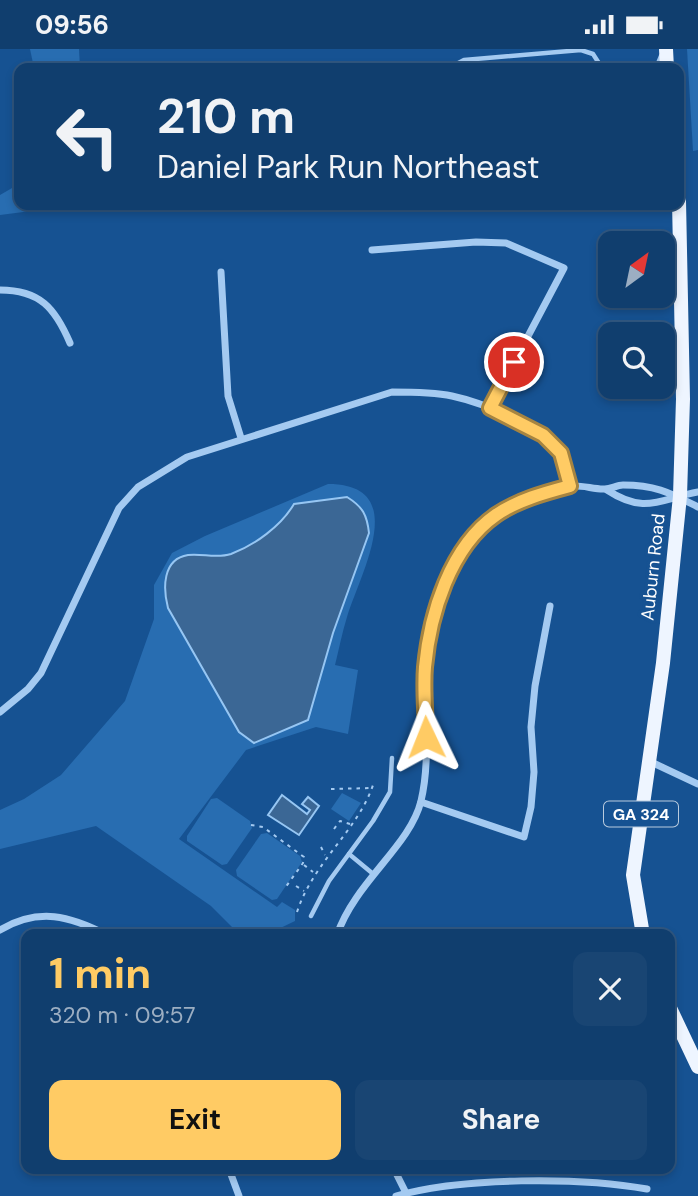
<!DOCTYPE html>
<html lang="en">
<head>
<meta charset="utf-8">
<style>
  body { margin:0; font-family:"DM Sans",sans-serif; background:#194573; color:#f1f3f6; height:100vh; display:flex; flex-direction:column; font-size:26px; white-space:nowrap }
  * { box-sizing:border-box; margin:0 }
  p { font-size:23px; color:#9caec2 }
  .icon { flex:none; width:38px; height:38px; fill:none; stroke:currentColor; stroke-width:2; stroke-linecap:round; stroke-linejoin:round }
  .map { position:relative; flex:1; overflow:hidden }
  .panel { position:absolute; left:21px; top:880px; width:654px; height:245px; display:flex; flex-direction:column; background:#103e6e; border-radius:14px; box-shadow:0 4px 10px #0003,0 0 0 2px #305781 }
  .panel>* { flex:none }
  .guide { position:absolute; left:14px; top:14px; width:670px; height:147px; border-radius:14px; box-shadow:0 4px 10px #0003,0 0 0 2px #305781; background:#103e6e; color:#f1f3f6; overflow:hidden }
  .needle { width:46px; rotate:33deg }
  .controls { position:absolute; left:598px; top:182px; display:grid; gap:14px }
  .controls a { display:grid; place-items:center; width:77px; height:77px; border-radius:14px; background:#103e6e; box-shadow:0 4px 10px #0003,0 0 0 2px #305781; font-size:35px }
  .pin { position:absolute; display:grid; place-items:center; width:60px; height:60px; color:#fff; margin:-30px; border:4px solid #fff; border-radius:50%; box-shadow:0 2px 7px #0007 }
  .me { position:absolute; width:77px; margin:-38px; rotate:358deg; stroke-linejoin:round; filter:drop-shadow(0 0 5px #0008) }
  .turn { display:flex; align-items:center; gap:24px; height:147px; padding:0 28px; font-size:32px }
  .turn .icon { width:91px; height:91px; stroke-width:2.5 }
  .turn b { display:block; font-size:49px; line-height:60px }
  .round { display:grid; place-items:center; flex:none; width:74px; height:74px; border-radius:14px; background:#194573 }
  .head { display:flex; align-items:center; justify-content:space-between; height:119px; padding:0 28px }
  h1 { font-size:42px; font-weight:700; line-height:52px; color:#ffcb64 }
  .cta { display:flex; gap:14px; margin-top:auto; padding:14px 28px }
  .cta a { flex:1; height:80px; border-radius:14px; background:#ffcb64; color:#111; font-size:28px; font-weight:700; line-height:80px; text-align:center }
  .cta a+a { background:#194573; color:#f1f3f6 }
  .status { display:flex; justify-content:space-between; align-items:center; height:49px; padding:0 35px; background:#103e6e; direction:ltr }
  .status svg { height:19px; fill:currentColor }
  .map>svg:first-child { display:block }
  .green { fill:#286db1 }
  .water { fill:#3b6795; stroke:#96c6f3; stroke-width:2 }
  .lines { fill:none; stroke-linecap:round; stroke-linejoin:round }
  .path { stroke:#a4caf1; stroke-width:2; stroke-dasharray:3.5 5; stroke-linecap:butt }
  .lane { stroke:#a4caf1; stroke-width:4.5 }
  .street { stroke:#a4caf1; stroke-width:7 }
  .primary { stroke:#eef5ff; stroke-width:14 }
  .route-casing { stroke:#a68441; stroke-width:18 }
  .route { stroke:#ffcb64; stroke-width:12 }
  .labels { text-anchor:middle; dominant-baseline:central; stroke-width:7; stroke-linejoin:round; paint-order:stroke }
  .shield { fill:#165292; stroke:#b9cbde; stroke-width:2 }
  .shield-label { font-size:16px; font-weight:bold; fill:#fff }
  .street-label { font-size:18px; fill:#fff; stroke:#165292 }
</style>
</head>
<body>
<div class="status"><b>09:56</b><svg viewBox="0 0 49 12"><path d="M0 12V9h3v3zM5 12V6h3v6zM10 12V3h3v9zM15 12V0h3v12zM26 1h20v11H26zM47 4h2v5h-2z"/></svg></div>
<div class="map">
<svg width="698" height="1147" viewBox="0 0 698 1147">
  <rect width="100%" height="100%" fill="#165292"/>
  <g class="green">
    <polygon points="30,0 79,0 80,19 34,19"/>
    <polygon points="687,0 698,0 698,101 693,102"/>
    <polygon points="19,135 19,156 78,156 0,166 0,146"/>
    <path d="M328,435C412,435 360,525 347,568C342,584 339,600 335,616L358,621L348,685L316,678L246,701L179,790L277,858L282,853L295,861V872L268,885H239L211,857L96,777L0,800V761L24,750L61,726L125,652L154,570V536L172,504L205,487Z"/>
    <polygon points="342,744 361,754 349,772 331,760"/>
    <polygon points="217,749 250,772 252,779 227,815 222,816 187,792 187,787 211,750"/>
    <polygon points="267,784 300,807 302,813 277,850 272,851 237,827 236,821 261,785"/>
  </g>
  <g class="water">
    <path d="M347,448C363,458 367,466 369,484L333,584L308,671L254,694L239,683L168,559C163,540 162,510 188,506C202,504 216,510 231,505C255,496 281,477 294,455Z"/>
    <polygon points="282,746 307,765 310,761 302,755 308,748 319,757 299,786 268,766"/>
  </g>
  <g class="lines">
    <g class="path">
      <polyline points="331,740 372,739"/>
      <polyline points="251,776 263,778 304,808 303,814 285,839"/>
      <polyline points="334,780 340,772 350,775"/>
      <polyline points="321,798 325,806"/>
      <polyline points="304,816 313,823"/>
      <polyline points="296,837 304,842"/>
      <path d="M297,863C314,812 358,781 373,736"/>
    </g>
    <g class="lane">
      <polyline points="449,19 464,11 581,1 593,5 602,19"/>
      <polyline points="656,19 661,7"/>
      <polyline points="349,805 372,824"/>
      <polyline points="311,867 329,832 373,772 390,743 392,709"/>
    </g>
    <g class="street">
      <polyline points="372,201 476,193 506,194 564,219 490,359"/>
      <polyline points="221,223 228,347 241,389"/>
      <path d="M0,241C40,241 55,259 70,294"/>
      <path d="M607,441C645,466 660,450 698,443"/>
      <path d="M0,663L28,640L41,624L119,459L138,438L187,408L392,343C412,343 433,343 452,347C480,353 548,379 561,405C566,415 567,427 570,437"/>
      <polyline points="649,712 698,735"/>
      <polyline points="421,753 524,788 531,758 534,723 531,678 535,637 550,557"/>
      <path d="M0,881C39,858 70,867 107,886"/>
      <path d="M337,886C355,833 410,797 421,752C434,697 418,642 429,588C441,521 479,463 546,444C554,442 563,437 571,437C582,436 593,440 603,440C610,441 616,436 623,436C656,436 670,444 698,458"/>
      <polyline points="229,1120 239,1147"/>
      <polyline points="394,1120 406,1144"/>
      <path d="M396,1147C462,1128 580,1128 647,1140"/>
    </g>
    <g class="primary">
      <polyline points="666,0 667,19"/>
      <polyline points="643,886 633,826 663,614 680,447 683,350 679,152"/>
      <polyline points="670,959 698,1018"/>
    </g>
  </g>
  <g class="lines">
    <g class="route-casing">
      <path id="route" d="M426,688C426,665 423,641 425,618C430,565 450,498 496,466C518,451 544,444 570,437L561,404L543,386L490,359L514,313"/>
    </g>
    <use href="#route" class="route"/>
  </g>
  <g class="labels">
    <rect class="shield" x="604" y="752.5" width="74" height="25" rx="5"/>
    <g class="shield-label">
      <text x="641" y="765">GA 324</text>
    </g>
    <g class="street-label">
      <text transform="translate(653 518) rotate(-84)">Auburn Road</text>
    </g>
  </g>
</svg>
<div class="controls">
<a><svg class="needle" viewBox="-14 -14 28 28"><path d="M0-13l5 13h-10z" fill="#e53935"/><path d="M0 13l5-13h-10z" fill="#9caec2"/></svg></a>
<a><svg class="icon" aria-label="search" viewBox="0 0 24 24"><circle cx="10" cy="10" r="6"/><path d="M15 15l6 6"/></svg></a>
</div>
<div class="pin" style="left:514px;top:313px;background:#d93025"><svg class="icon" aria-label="arrive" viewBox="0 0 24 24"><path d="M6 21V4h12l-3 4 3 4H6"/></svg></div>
<svg class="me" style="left:426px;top:688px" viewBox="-20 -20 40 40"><path d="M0-17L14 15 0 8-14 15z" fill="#ffcb64" stroke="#fff" stroke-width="4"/></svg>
<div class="guide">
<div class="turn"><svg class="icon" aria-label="left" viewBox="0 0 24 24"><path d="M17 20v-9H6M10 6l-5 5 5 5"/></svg><div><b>210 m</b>Daniel Park Run Northeast</div></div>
</div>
<section class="panel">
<div class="head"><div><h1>1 min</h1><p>320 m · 09:57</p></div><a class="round"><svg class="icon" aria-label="close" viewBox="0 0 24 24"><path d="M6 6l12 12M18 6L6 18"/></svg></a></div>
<div class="cta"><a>Exit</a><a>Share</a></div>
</section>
</div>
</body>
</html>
